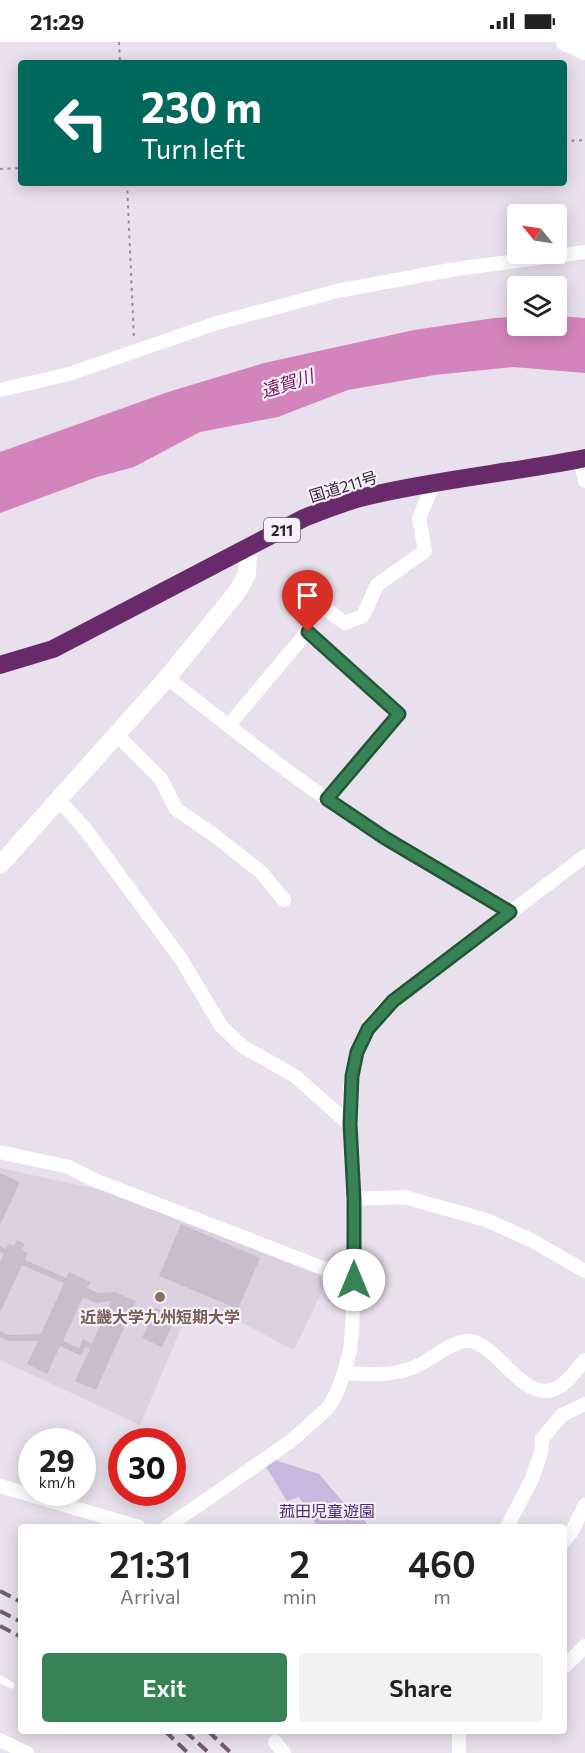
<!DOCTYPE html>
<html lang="en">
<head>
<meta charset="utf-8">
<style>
  body { margin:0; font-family:Commissioner,"Noto Sans JP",sans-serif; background:#f2f2f2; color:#222; height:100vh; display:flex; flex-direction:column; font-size:22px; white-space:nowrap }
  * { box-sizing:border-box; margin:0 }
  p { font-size:20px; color:#767676 }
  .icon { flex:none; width:33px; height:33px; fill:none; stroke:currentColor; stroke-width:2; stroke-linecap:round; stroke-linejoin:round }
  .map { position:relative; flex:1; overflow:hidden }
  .sheet { position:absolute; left:18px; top:1482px; width:549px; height:210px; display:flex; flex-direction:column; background:#fff; border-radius:6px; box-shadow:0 3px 15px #0003 }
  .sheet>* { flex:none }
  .hud { position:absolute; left:18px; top:18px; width:549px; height:126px; border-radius:6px; box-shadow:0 3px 15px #0003; background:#00695c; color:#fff; overflow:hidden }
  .needle { width:39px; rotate:300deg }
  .buttons { position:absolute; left:507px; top:162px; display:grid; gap:12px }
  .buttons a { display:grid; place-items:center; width:60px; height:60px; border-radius:6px; background:#fff; box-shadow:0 3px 15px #0003; font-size:30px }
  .speed { position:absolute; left:18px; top:1386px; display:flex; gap:12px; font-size:30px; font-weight:700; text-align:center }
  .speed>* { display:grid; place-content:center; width:78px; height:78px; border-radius:50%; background:#fff; box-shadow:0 3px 15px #0003; line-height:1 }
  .speed small { font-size:15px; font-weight:400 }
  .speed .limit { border:9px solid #d22; background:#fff; color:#111 }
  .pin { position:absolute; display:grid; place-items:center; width:51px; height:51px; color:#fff; margin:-62px -26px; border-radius:50% 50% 50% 0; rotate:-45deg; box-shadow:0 0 6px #0007 }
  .pin .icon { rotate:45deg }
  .me { position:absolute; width:66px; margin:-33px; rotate:0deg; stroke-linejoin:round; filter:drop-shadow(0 0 4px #0008) }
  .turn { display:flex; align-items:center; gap:21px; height:126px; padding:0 24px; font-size:27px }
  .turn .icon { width:78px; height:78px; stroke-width:2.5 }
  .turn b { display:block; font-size:42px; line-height:51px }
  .eta { display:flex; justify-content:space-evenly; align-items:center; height:102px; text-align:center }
  .eta b { font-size:36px; font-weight:600; line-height:42px }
  .primary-button { display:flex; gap:12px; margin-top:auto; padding:12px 24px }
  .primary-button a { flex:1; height:69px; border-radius:6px; background:#378355; color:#fff; font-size:24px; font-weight:600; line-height:69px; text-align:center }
  .primary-button a+a { background:#f2f2f2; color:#222 }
  .status { display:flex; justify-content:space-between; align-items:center; height:42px; padding:0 30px; background:#fff; direction:ltr }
  .status svg { height:16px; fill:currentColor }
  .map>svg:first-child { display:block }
  .built { fill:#dcd1e0 }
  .green { fill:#c8b7de }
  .water { fill:#d484bc }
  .building { fill:#c8bccd; fill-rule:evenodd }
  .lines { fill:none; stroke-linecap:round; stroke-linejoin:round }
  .path { stroke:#a97fb1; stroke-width:2; stroke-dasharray:3 4.5; stroke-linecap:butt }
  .lane { stroke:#fff; stroke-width:7 }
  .street { stroke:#fff; stroke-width:14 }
  .secondary { stroke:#fff; stroke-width:18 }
  .highway { stroke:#682a6b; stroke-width:18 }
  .rail { stroke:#755a79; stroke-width:4; stroke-dasharray:12 6; stroke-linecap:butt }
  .route-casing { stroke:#245537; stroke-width:15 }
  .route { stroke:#378355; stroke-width:10 }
  .education-dot { fill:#8d6e63; stroke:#f6f1f8; stroke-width:2 }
  .labels { text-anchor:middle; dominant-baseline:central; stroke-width:4.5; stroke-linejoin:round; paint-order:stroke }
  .shield { fill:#f6f1f8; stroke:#725f75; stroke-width:1.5 }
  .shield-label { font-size:15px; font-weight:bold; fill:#3a203d }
  .street-label { font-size:16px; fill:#3a203d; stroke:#f6f1f8 }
  .education-label { font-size:16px; font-weight:bold; fill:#785e54; stroke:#f6f1f8 }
  .park-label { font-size:16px; fill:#522876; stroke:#f6f1f8 }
  .water-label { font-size:18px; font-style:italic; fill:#7c175b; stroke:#f6f1f8 }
</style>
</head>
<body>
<div class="status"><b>21:29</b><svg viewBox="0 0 49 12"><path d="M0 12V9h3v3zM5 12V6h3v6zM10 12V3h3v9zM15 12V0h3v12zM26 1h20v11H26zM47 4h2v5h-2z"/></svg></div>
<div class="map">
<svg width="585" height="1711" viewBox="0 0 585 1711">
  <rect width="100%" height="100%" fill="#e8e0ec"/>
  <polygon class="built" points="0,1126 115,1151 321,1234 325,1243 294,1308 213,1266 208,1276 189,1268 140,1383 0,1318"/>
  <polygon class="green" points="275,1418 319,1432 355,1474 364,1478 369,1485 318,1485 299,1455 287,1459 266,1425"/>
  <polygon class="water" points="557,274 585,276 585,331 513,325 435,333 348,348 278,375 200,390 134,425 97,435 0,471 0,410 168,350 264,321 414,288 494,276 517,275 518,284 556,284"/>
  <g class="building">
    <polygon points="0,1131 20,1140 0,1183"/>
    <polygon points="181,1182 260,1216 238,1267 159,1234"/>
    <path d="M17,1198L25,1202L22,1208L28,1211L25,1218L66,1236L69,1230L90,1240L87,1246L98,1251L115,1250L136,1259L96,1348L75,1339L90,1307L85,1305L81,1314L60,1304L47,1332L27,1322L38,1299H8L0,1295V1289L9,1293L41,1292L64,1241L22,1223L0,1271V1219L4,1212L0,1210V1204L6,1207L8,1202L14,1204ZM83,1255L95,1261L111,1259L92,1302L83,1297L79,1306L63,1299Z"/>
    <polygon points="156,1266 176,1275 162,1305 142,1296"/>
  </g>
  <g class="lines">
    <g class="path">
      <polyline points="119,0 120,21"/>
      <polyline points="564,99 585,98"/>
      <polyline points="0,127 21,126"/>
      <polyline points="127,141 134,297"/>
    </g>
    <polyline class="lane" points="0,1637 11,1643"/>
    <g class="street">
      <polyline points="0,348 69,332 217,281 337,249 456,227 585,210"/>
      <polyline points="580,417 585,439"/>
      <polyline points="303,550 345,581 363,574 377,543 425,509 419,476 434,441"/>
      <path d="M167,636C220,676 272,720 327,757C386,798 448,834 510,870"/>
      <polyline points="229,683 307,590 399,672 327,757"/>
      <polyline points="117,693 161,737 176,767 214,793 261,830 284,858"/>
      <polyline points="58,757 85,787 181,917 221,984 242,1004 295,1034 349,1082"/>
      <polyline points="0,1110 69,1125 92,1137 354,1238"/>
      <polyline points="353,1157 404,1155 486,1178 531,1198 585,1229"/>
      <path d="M344,1331C368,1332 394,1335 417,1324C431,1318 450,1300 466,1299C496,1297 521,1361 555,1347C566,1343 577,1327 585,1318"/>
      <polyline points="0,1444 139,1485"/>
      <path d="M167,1485L291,1399L328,1366L336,1352L344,1331L350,1309L352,1289C354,1245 355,1201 353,1157C352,1104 339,1033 368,986C375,976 384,967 393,959L585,814"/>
      <polyline points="507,1485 532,1437 541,1411 542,1397 562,1373 585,1362"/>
      <polyline points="564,1499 571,1491 585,1463"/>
      <polyline points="564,1625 585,1604"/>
      <polyline points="0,1698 27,1711"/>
      <polyline points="275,1700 284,1711"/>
      <polyline points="459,1711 459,1689"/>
    </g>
    <g class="secondary">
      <polyline points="565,0 585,9"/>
      <polyline points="0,823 167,636 237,550 247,533 248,506"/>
    </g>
    <path class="highway" d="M0,623L53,607L304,476C324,468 344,460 364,455C437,437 512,431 585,416"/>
    <g class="rail">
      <polyline points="0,1549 21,1560"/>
      <polyline points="0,1569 21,1580"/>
      <polyline points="0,1584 21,1595"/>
      <polyline points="165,1689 188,1711"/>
      <polyline points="185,1689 209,1711"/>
      <polyline points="208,1689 231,1711"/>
    </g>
  </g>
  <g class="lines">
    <g class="route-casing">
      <polyline id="route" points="308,590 399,672 327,757 385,796 510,870 393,959 368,987 357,1010 352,1034 350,1082 354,1157 354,1238"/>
    </g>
    <use href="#route" class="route"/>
  </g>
  <circle class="education-dot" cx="160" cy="1255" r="6"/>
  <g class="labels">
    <rect class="shield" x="264" y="476" width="36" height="24" rx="4.5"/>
    <g class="shield-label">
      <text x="282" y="488">211</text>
    </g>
    <g class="street-label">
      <text transform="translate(343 444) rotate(-17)">国道211号</text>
    </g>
    <g class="education-label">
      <text x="160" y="1274">近畿大学九州短期大学</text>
    </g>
    <g class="park-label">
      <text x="327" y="1468">菰田児童遊園</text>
    </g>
    <g class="water-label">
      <text transform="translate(287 341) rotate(-18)">遠賀川</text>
    </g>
  </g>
</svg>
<div class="buttons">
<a><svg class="needle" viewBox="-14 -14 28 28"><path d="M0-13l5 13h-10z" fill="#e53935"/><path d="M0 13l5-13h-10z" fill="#767676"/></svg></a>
<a><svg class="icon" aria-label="layers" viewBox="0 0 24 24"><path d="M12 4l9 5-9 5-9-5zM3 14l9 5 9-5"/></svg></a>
</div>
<div class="speed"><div>29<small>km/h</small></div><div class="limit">30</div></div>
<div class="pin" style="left:308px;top:590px;background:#d93025"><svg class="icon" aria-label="arrive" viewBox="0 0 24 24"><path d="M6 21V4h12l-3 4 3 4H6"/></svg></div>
<svg class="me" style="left:354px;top:1238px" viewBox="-20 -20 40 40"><circle r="19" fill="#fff"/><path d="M0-13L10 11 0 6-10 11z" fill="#378355"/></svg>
<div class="hud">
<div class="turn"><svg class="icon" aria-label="left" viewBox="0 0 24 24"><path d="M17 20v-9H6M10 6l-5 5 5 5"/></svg><div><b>230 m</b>Turn left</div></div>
</div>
<section class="sheet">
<div class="eta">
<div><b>21:31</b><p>Arrival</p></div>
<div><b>2</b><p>min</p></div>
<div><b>460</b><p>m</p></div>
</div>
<div class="primary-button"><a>Exit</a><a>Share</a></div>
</section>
</div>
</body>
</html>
